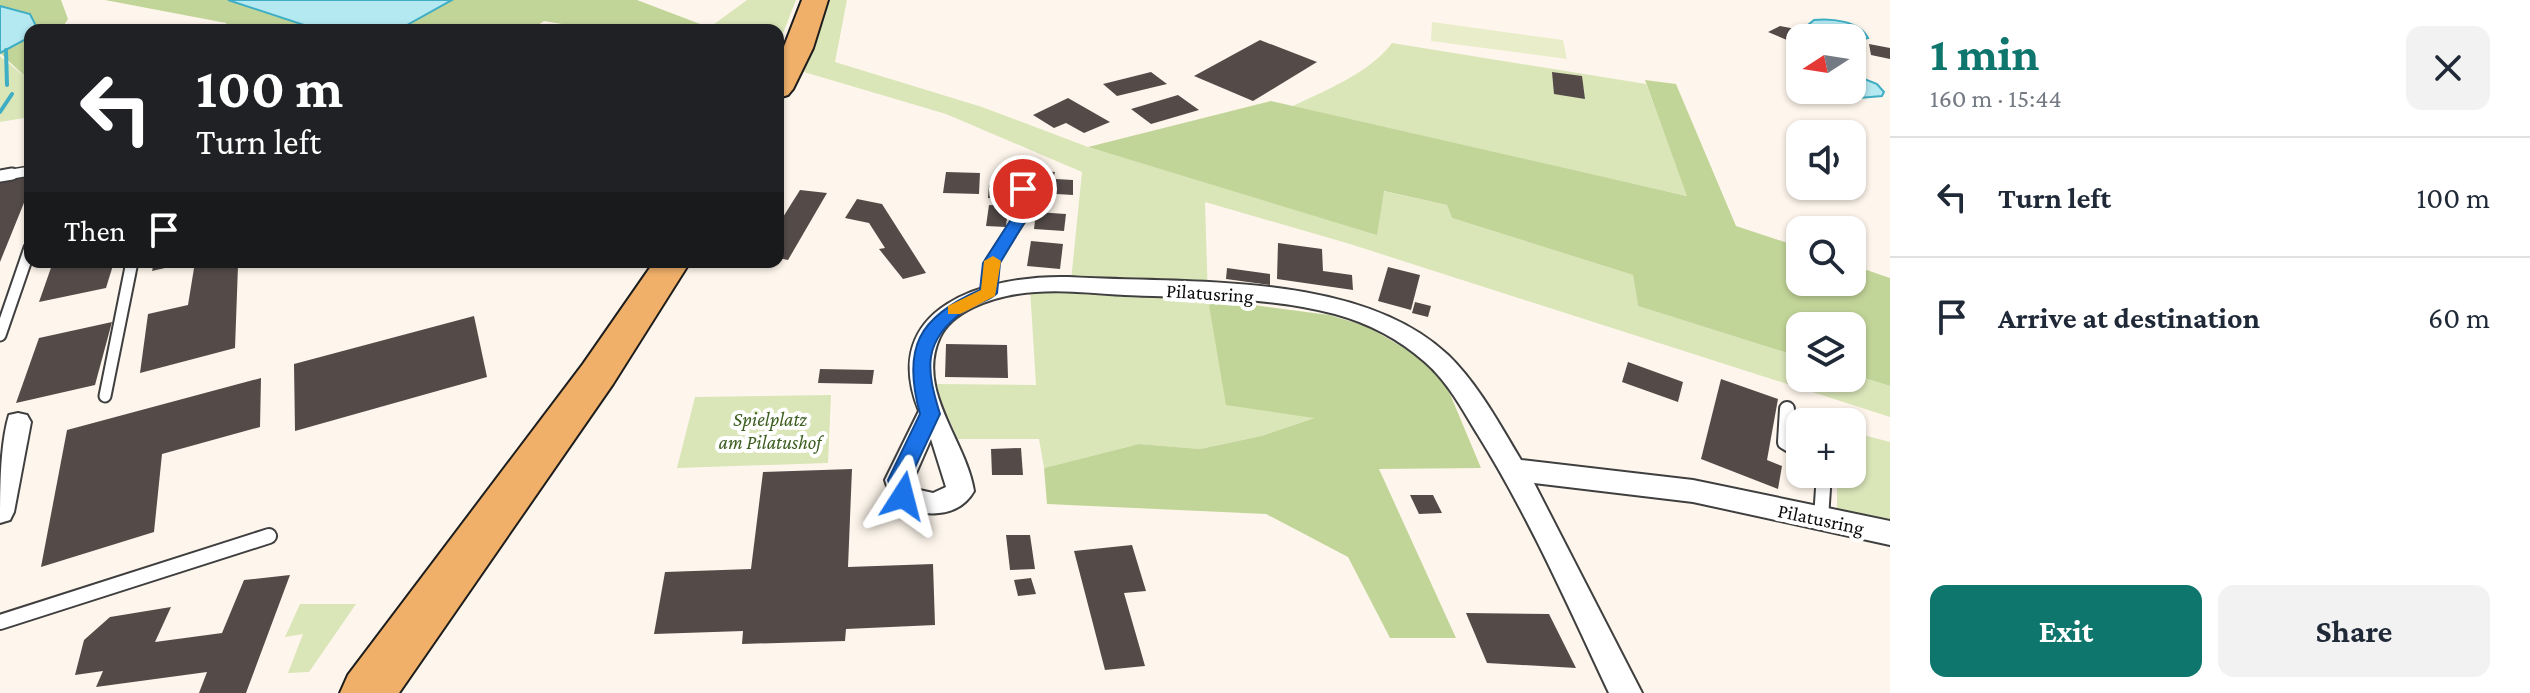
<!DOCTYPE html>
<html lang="en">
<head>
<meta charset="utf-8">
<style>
  body { margin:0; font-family:"Crimson Pro",serif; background:#f2f2f3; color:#1f2937; height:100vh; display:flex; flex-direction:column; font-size:30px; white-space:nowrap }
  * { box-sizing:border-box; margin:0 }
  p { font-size:26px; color:#747a83 }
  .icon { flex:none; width:44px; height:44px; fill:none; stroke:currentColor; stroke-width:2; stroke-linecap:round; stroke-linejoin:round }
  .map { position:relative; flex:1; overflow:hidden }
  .details { display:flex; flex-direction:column; background:#fff; width:640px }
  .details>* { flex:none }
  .hud { position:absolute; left:24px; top:24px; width:760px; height:244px; border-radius:16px; box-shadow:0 2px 6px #0004; background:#202124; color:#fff; overflow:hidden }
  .needle { width:52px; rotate:258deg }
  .controls { position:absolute; left:1786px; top:24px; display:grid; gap:16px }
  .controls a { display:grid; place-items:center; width:80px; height:80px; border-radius:16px; background:#fff; box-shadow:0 2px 6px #0004; font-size:40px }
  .pin { position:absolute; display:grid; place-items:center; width:68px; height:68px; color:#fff; margin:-34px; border:4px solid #fff; border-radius:50%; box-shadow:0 2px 8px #0007 }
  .me { position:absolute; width:88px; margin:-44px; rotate:9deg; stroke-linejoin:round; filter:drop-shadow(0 0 6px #0008) }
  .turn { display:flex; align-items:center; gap:28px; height:168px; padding:0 40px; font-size:36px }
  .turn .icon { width:104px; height:104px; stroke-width:2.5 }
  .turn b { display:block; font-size:56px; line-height:68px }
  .then { display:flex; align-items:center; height:76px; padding:0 40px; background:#0003; gap:16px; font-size:30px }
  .round { display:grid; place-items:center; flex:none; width:84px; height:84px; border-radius:16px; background:#f2f2f3 }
  .summary { display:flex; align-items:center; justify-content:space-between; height:136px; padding:0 40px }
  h1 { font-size:48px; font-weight:700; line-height:60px; color:#0f766e }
  .cta { display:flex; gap:16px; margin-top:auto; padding:16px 40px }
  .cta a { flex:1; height:92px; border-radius:16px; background:#0f766e; color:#fff; font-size:32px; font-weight:700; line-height:92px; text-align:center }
  .cta a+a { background:#f2f2f3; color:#1f2937 }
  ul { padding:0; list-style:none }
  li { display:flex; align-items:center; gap:24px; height:120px; padding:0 40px; border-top:2px solid #e0e1e3 }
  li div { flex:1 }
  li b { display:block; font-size:30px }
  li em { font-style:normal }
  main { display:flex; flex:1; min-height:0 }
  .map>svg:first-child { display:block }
  .green { fill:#dae5b8 }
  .forest { fill:#c2d598 }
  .pitch { fill:#e9edc9 }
  .water { fill:#b4e9f2; stroke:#3faec4; stroke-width:2 }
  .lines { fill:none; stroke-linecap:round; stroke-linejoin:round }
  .stream { stroke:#3faec4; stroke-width:4 }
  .building { fill:#544b49 }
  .lane-far2-casing { stroke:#3f3f3f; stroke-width:12 }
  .lane-far1-casing { stroke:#3f3f3f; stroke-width:15 }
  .lane-casing { stroke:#3f3f3f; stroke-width:18 }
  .street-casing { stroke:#3f3f3f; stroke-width:4 }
  .primary-casing { stroke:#1d1d1d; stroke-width:4 }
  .lane-far2 { stroke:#fff; stroke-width:9 }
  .lane-far1 { stroke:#fff; stroke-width:11 }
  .lane { stroke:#fff; stroke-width:14 }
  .street { fill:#fff; fill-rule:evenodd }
  .primary { fill:#f0b06a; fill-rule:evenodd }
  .route { fill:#1a73e8; stroke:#114b97; stroke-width:2 }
  .slow { fill:#f59e0b }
  .labels { text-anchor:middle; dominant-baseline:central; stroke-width:8; stroke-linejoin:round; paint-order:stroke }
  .street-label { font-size:20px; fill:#0c0c0c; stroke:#fff }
  .park-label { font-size:20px; font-style:italic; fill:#3c5f21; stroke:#fff }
</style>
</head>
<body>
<main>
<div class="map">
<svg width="1890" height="693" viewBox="0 0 1890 693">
  <rect width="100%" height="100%" fill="#fef6ec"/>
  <g class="green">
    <polygon points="747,0 796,0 778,46 778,30 706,30"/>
    <polygon points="826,0 847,0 835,62 982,107 1088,147 1376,234 1383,191 1447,205 1452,218 1633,275 1638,306 1800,357 1800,378 1852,378 1852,374 1890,386 1890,417 1350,244 1205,202 1208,299 1316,417 1261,436 1200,449 1139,444 1044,468 1039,439 958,439 933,384 1036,385 1030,288 1070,291 1082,172 946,114 804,72"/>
    <path d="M1392,43L1646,84L1688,196L1289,108C1323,91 1369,74 1392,43Z"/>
    <polygon points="0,56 30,81 30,117 0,122"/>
    <polygon points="831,395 828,463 677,468 695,397"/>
    <polygon points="1852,432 1890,442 1890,520 1837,510 1837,478 1857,475 1858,467 1852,462"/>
    <polygon points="300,604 356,604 309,672 288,673 303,634 285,637"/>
  </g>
  <g class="forest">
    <polygon points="0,0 61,0 68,19 61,30 38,30 30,14 0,6"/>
    <polygon points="105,0 228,0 313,28 398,30 452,0 637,0 708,27 598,30 544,21 531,30 228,30 226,23"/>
    <polygon points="30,37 30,81 0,53"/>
    <polygon points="1645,80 1676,84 1736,226 1800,247 1800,282 1852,282 1852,265 1890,278 1890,386 1852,374 1852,326 1800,326 1800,357 1638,306 1633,275 1452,218 1447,205 1384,191 1377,235 1088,147 1271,101 1687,196"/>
    <polygon points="1208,299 1329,315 1366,326 1413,353 1445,382 1481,468 1379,469 1456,638 1390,638 1348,557 1266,514 1047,504 1044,468 1139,444 1200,449 1261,436 1314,418 1226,405"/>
  </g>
  <polygon class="pitch" points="1432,22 1563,40 1567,59 1431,41"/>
  <g class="water">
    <polygon points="228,0 452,0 398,30 313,28"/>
    <polygon points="0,6 30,14 38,30 30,30 30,37 0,53"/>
    <path d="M1814,20C1831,18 1860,21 1868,38L1852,42V38C1835,38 1819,39 1808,25Z"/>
    <polygon points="1852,74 1877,84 1884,92 1882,96 1859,98 1830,90 1852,90"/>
  </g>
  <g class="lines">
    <g class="stream">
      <polyline points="6,50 7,85"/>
      <polyline points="0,112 12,94"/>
    </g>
  </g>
  <g class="building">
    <polygon points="1780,26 1801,30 1812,38 1800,38 1800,44 1794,43 1768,32"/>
    <polygon points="1260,40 1317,62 1253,101 1194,76"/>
    <polygon points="1869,44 1890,48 1890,59 1871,55"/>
    <polygon points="1151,72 1167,84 1117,96 1103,84"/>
    <polygon points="1552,72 1582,76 1585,99 1554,94"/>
    <polygon points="1178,95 1199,110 1151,124 1131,109"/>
    <polygon points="1068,98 1110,122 1084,133 1066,123 1054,128 1033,115"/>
    <polygon points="1025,169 1055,172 1053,180 1023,177"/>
    <polygon points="946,172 980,173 979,194 943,193"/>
    <polygon points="30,175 30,188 0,262 0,181"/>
    <polygon points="1056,179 1073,180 1073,195 1056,194"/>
    <polygon points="989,185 1014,186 1013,199 988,198"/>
    <polygon points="800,190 827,193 788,260 778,258 778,225"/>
    <polygon points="857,199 882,204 926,273 903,279 879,249 885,248 869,223 845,218"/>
    <polygon points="989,205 1008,206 1006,227 986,226"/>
    <polygon points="1036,212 1066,214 1064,231 1034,229"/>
    <polygon points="1031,241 1063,244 1060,269 1027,266"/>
    <polygon points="1278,243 1322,249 1323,271 1352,275 1353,290 1277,279"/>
    <polygon points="53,262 114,262 106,288 39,302"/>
    <polygon points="154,262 186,262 186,263 152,271"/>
    <polygon points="195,262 251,262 238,266 235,348 140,373 148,314 188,305"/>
    <polygon points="1388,267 1420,275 1411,310 1378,301"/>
    <polygon points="1227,268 1270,274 1270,285 1226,279"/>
    <polygon points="1415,302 1431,306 1428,317 1412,313"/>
    <polygon points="474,316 487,377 295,431 294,364"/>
    <polygon points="112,322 95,385 16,403 39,338"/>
    <polygon points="946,344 1007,345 1008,378 945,377"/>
    <polygon points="1628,362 1683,382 1678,402 1622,382"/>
    <polygon points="820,369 874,370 872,384 818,383"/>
    <polygon points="261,378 260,427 162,454 154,532 41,567 67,430"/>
    <polygon points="1721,379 1778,399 1767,460 1782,466 1778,489 1701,459"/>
    <polygon points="1021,448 1023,475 992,475 991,449"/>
    <polygon points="852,469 848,567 933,564 935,625 846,629 845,641 742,644 743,631 654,634 665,572 751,569 763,472"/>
    <polygon points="1410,495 1433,495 1442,513 1419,514"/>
    <polygon points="1006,535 1030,535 1035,569 1010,570"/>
    <polygon points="1132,545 1146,591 1124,593 1145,666 1105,670 1074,551"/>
    <polygon points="290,575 246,693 199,693 207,672 96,687 103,671 75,675 84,640 110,617 171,607 155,642 222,633 244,580"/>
    <polygon points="1031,578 1036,594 1018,596 1014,580"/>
    <polygon points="1466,613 1549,614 1576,668 1487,663"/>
  </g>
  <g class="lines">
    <g class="lane-far2-casing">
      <polyline id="lane-far2" points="0,176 30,171"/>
    </g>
    <g class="lane-far1-casing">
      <g id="lane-far1">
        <polyline points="0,176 12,174"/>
        <polyline points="989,293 991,263 1020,218 1023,189"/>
        <polyline points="0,335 30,248"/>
        <polyline points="105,396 132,262"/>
      </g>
    </g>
    <g class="lane-casing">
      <g id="lane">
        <polyline points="1787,409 1785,442 1800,451"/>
        <polyline points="1821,518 1824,474"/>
        <polyline points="0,622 269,536"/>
      </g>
    </g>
    <g class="street-casing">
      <g id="street">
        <path d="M1068,277C1184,284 1358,270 1448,355C1478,384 1500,425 1521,460L1693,480L1890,521V545L1693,502L1534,483L1642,693H1609C1568,606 1529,517 1478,435C1462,409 1448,382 1425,362C1399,339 1368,323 1335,314C1268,296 1194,298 1125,295C1089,293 1053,288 1017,294C991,298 952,311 940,337C915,390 966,440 974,491C957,521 919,516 893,504L885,480L919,411C877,307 986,275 1068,277ZM931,439L946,487L933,493L915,489L913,480Z"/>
        <path d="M18,413L27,415L31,422L14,512L10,520L0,523C0,490 0,445 9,415Z"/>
      </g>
    </g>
    <g class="primary-casing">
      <g id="primary">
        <polygon points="802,0 828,0 813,48 793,89 788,95 778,98 778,62"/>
        <polygon points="654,262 690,262 613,384 399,693 340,693 348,675 583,364"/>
      </g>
    </g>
    <use href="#lane-far2" class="lane-far2"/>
    <use href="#lane-far1" class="lane-far1"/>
    <use href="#lane" class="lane"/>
    <use href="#street" class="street"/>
    <use href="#primary" class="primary"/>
  </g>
  <path class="route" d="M1023,184L1031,189L1027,218L1000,263L997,293C989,302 974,303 964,311C922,341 926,369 940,414L909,480L914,496L910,502H896L888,480L920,414C902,348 918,317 980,290L983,263L1012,218L1016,189Z"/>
  <polygon class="slow" points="993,256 1001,261 995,296 960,314 948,314 948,306 981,290 984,261"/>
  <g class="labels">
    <g class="street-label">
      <text transform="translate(1210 293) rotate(4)">Pilatusring</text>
      <text transform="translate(1821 519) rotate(12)">Pilatusring</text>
    </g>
    <g class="park-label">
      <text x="770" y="419">Spielplatz<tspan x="770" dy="23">am Pilatushof</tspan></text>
    </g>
  </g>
</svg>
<div class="controls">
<a><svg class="needle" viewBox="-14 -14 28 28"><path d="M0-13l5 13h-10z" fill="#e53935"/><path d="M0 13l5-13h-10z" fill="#747a83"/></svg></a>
<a><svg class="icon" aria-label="sound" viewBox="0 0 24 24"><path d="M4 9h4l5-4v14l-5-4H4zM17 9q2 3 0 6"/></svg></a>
<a><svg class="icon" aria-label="search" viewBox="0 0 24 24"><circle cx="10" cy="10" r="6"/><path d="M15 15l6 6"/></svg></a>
<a><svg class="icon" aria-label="layers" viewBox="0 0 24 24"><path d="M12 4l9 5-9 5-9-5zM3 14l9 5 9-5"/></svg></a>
<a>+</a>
</div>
<div class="pin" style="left:1023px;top:189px;background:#d93025"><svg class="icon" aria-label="arrive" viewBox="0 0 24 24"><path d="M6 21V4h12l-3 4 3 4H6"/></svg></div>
<svg class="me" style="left:903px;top:496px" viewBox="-20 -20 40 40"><path d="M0-17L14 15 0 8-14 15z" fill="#1a73e8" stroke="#fff" stroke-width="4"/></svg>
<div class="hud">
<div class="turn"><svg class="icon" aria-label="left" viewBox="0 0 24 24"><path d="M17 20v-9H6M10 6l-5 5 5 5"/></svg><div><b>100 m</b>Turn left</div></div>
<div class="then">Then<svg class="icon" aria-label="arrive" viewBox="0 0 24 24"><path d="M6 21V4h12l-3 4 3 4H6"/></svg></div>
</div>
</div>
<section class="details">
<div class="summary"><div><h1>1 min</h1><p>160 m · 15:44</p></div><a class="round"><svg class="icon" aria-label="close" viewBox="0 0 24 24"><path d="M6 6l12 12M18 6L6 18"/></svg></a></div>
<ul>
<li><svg class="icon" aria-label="left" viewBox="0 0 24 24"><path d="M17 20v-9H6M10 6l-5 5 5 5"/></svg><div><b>Turn left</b></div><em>100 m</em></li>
<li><svg class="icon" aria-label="arrive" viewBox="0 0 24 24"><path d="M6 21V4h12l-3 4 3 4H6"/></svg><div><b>Arrive at destination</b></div><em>60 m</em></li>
</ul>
<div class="cta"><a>Exit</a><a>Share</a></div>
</section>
</main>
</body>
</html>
